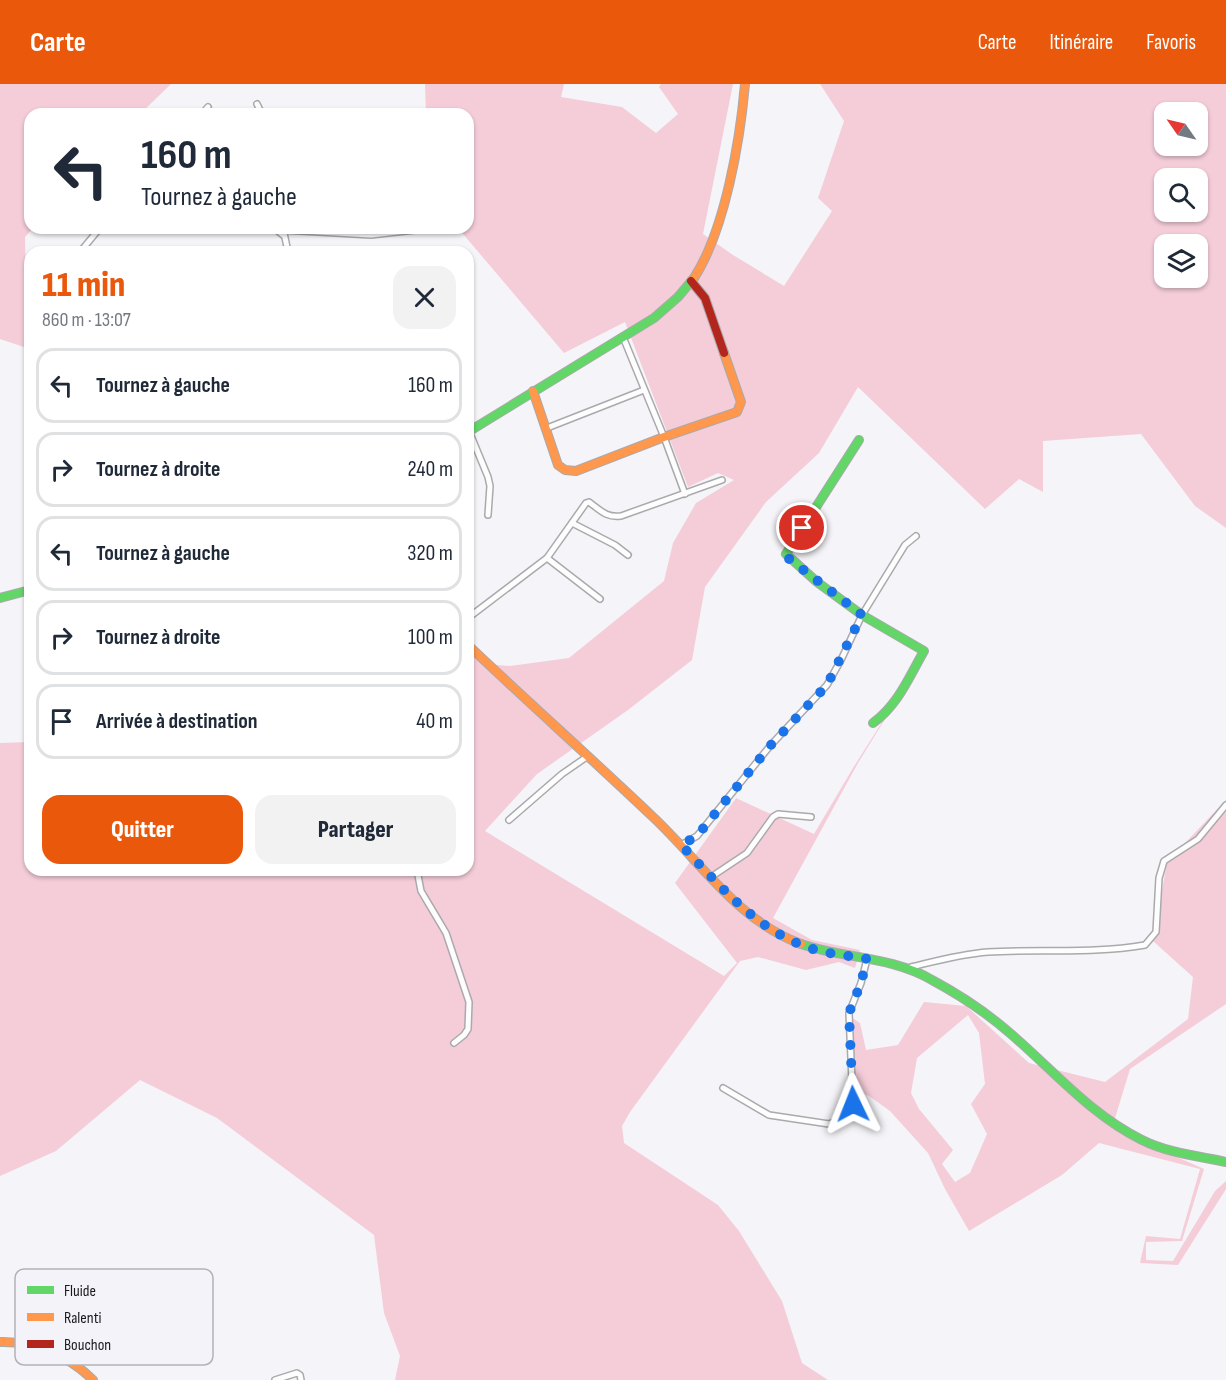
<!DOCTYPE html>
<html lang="fr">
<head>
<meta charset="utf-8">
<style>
  body { margin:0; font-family:"Sofia Sans Condensed",sans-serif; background:#f2f2f3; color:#1f2937; height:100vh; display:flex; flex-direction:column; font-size:22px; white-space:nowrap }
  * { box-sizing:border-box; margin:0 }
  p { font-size:20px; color:#747a83 }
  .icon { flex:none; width:33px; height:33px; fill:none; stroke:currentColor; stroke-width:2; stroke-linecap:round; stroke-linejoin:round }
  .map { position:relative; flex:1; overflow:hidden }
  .panel { position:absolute; left:24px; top:162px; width:450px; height:630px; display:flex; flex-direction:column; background:#fff; border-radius:18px; box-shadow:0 2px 4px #0004 }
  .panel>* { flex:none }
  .banner { position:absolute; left:24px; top:24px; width:450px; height:126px; border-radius:18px; box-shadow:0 2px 4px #0004; background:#fff; color:#1f2937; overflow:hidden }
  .needle { width:39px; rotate:304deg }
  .fabs { position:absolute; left:1154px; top:18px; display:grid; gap:12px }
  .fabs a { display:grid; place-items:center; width:54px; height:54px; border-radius:12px; background:#fff; box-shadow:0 2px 4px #0004; font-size:30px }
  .pin { position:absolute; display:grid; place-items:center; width:51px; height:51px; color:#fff; margin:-26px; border:3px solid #fff; border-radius:50%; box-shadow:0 2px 6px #0007 }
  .me { position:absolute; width:66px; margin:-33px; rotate:358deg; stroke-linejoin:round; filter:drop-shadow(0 0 4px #0008) }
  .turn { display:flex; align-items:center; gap:21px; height:126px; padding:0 18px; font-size:27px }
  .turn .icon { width:78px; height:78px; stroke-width:2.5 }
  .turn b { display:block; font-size:42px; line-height:51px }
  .round { display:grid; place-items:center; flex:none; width:63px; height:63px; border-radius:18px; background:#f2f2f3 }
  .overview { display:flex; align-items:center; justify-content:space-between; height:102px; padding:0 18px }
  h1 { font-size:36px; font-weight:800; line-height:45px; color:#ea580c }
  .primary-button { display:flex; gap:12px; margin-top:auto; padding:12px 18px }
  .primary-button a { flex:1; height:69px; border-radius:18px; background:#ea580c; color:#fff; font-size:24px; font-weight:800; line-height:69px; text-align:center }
  .primary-button a+a { background:#f2f2f3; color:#1f2937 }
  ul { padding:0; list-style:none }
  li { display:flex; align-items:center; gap:18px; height:75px; margin:0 12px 9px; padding:0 6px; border:3px solid #e0e1e3; border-radius:18px }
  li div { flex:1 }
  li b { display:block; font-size:22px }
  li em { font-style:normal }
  header { display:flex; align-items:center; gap:36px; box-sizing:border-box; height:84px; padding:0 30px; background:#ea580c; color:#fff }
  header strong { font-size:28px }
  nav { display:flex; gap:33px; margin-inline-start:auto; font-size:21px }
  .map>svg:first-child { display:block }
  .green { fill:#f4cdd9; fill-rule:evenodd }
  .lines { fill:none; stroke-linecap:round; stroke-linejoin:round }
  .street-casing { stroke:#aaa9ac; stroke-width:8 }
  .fast-casing { stroke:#aaa9ac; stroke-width:10 }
  .slow-casing { stroke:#aaa9ac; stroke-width:10 }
  .jam-casing { stroke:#aaa9ac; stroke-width:10 }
  .street { stroke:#fefdfe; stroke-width:5 }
  .fast { stroke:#63d668; stroke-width:8 }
  .slow { stroke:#ff974d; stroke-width:8 }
  .jam { stroke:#b3261e; stroke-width:8 }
  .route { stroke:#1a73e8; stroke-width:10; stroke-dasharray:0 18 }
  .key { fill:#f4f3f9; stroke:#b2b2b6; stroke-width:1.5 }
  .key-label { font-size:16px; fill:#19191b }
</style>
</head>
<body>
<header>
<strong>Carte</strong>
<nav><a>Carte</a><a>Itinéraire</a><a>Favoris</a></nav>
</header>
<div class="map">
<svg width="1226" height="1296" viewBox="0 0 1226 1296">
  <rect width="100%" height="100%" fill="#f5f4f8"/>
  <g class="green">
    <polygon points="0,0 171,0 140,30 30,30 30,144 33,144 25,153 26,226 30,227 30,265 0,255"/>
    <path d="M425,0H564L561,13L622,23L656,49L678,30L659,3L661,0H733L703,150L733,171L784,202L832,127L818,114L844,37L820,0H1226V444L1195,422L1141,350L1043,357V408L1019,395L985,425L858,303L819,369L766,418L705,503L692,576L628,626L537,690L485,747L724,892L737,879L675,799L736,714L814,750L853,684L914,588L858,679L773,834L812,856L860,866L855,884L839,878L806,886L758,873L740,877L630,1028L622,1042L624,1059L718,1121L739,1147L782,1217L802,1279L828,1296H395L400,1272L384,1229L374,1151L217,1034L140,996L56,1067L0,1092V659L30,658V786H468V565L485,580L510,582L569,574L664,497L673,459L696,419L734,396L718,389L688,403L625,238L564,269L458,144H468V30H426ZM1164,28H1197V62H1164ZM1164,94H1197V128H1164ZM1164,160H1197V194H1164Z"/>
    <path d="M1226,716V920L1130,985L1112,1044L1204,1085L1182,1157L1146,1158V1176L1173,1177L1215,1107L1226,1097V1105L1178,1181L1140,1179L1146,1152L1180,1155L1200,1085L1099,1059L1062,1091L969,1147L945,1105L928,1069L890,1027L869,1012L849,1006L848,931L860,939L866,966L898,961L924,918L966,922L1029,979L1105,998L1188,935L1193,893L1153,857L1167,778ZM968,931L979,949L985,1000L971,1020L987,1050L970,1089L955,1098L942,1080L953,1066L919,1025L911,1009L917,974Z"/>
  </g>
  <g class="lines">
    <g class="street-casing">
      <g id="street">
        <polyline points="257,20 262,30"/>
        <polyline points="202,30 208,23"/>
        <polyline points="274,144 283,151"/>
        <polyline points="283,144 288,168"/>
        <polyline points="283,146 371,151 415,146"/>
        <polyline points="80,168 100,144"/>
        <polyline points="623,253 664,353 685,410"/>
        <polyline points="547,344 644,306"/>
        <polyline points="469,347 488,393 490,402 488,431"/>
        <polyline points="572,439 615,461 628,471"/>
        <polyline points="547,474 600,515"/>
        <path d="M468,534L547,474L586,419L589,418C601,427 607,434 621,432L722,396"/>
        <polyline points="509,736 562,690 588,672"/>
        <polyline points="681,761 697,752 770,662 827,601 841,576 862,531 905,461 916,452"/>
        <polyline points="417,786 421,807 446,849 469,918 468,945 464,951 454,959"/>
        <polyline points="711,793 747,769 773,733 778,730 811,733"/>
        <path d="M911,883C936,877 961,870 988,868C1040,865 1093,870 1145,861L1156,848L1159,794L1164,777L1198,755L1226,721"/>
        <polyline points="723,1004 769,1031 829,1040 844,1034 853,1020 849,929 861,899 867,875"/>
        <polyline points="275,1296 297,1289 300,1291 301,1296"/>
      </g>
    </g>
    <g class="fast-casing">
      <g id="fast">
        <polyline points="468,348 654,234 678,213 694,194"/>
        <path d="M859,356L786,470L817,498L862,531L924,567C909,593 898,621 873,639"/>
        <polyline points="0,514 30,506"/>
        <path d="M801,860C845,875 891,872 932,896C960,911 987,929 1011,950C1054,987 1091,1031 1142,1056C1168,1069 1198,1072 1226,1078"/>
      </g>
    </g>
    <g class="slow-casing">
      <g id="slow">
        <path d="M694,194C725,146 740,57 745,0"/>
        <polyline points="533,307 558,381 565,386 576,387 664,353 737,328 741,318 724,269"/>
        <path d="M468,561C529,619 592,675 653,733C700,777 738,837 801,860"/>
        <path d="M0,1258C34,1257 69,1272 93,1296"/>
      </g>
    </g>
    <g class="jam-casing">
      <polyline id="jam" points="691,197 705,214 724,269"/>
    </g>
    <use href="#street" class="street"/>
    <use href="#fast" class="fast"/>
    <use href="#slow" class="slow"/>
    <use href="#jam" class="jam"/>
  </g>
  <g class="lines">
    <path class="route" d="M802,444L787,467L788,474L862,531L827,601L770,662L697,752L681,761C719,800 752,842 804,862C824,870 846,871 867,875L861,899L849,929L853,1020"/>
  </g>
  <rect x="15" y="1185" width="198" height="96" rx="9" class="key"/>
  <rect x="27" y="1202" width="27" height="8" fill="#63d668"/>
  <rect x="27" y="1229" width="27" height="8" fill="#ff974d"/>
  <rect x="27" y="1256" width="27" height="8" fill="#b3261e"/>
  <g class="key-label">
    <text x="64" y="1212">Fluide</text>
    <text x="64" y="1239">Ralenti</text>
    <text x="64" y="1266">Bouchon</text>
  </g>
</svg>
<div class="fabs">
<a><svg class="needle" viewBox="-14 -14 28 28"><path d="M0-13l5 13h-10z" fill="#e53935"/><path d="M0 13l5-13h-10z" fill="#747a83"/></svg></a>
<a><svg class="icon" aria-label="search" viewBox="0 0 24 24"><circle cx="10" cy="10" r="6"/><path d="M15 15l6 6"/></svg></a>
<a><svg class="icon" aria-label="layers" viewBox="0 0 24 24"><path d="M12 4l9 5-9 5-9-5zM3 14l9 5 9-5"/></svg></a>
</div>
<div class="pin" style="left:802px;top:444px;background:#d93025"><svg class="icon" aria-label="arrive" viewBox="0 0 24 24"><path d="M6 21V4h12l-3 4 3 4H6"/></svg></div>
<svg class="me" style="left:853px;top:1020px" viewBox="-20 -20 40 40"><path d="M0-17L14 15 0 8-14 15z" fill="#1a73e8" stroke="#fff" stroke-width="4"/></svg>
<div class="banner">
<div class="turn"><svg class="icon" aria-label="left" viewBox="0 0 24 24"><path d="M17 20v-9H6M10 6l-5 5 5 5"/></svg><div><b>160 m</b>Tournez à gauche</div></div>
</div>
<section class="panel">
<div class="overview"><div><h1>11 min</h1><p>860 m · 13:07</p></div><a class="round"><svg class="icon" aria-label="close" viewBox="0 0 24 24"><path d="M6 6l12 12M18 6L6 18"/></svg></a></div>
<ul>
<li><svg class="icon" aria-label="left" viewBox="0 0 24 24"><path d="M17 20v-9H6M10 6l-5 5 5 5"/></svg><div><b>Tournez à gauche</b></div><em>160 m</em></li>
<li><svg class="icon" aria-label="right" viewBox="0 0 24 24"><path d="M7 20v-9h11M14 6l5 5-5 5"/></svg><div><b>Tournez à droite</b></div><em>240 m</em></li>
<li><svg class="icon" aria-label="left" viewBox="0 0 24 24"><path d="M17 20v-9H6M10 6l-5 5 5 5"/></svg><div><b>Tournez à gauche</b></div><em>320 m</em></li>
<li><svg class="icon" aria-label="right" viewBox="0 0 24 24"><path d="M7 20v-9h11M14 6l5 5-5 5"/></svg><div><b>Tournez à droite</b></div><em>100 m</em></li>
<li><svg class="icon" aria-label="arrive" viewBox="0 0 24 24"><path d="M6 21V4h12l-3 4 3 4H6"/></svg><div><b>Arrivée à destination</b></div><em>40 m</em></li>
</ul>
<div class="primary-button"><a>Quitter</a><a>Partager</a></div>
</section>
</div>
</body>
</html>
